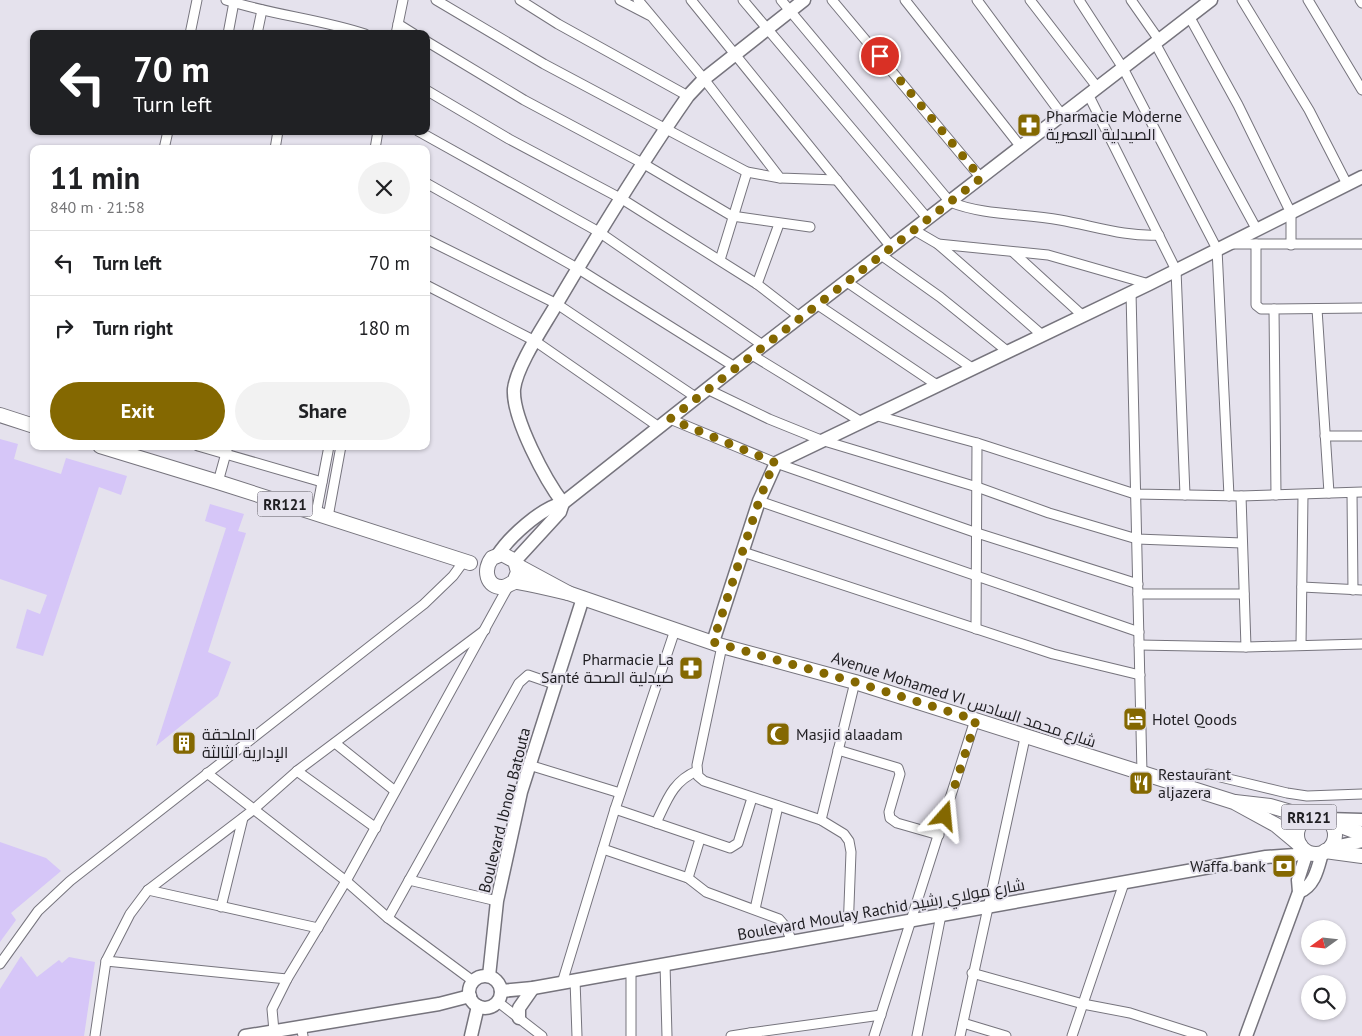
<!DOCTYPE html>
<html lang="en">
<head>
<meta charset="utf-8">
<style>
  body { margin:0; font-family:"PT Sans",Cairo,sans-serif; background:#f2f2f2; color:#202124; height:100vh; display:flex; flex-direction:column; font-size:19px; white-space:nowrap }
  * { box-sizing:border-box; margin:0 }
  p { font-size:16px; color:#757577 }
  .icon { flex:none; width:28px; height:28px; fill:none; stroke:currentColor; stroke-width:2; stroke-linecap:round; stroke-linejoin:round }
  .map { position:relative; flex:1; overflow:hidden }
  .panel { position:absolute; left:30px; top:145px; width:400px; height:305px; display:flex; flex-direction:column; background:#fff; border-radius:10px; box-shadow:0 1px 4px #0004 }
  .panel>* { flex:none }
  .guide { position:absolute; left:30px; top:30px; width:400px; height:105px; border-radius:10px; box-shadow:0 1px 4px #0004; background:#202124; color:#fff; overflow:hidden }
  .needle { width:32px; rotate:255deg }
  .fabs { position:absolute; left:1301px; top:920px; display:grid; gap:10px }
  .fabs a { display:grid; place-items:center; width:45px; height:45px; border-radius:50%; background:#fff; box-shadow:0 1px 4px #0004; font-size:25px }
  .pin { position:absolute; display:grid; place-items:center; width:42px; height:42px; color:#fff; margin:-21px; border:2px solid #fff; border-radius:50%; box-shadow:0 1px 5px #0007 }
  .me { position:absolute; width:55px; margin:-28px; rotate:18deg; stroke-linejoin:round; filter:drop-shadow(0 0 4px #0008) }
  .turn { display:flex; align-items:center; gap:18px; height:105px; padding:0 20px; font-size:22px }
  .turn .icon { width:65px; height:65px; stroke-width:2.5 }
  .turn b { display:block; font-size:35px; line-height:42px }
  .round { display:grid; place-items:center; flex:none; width:52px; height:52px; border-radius:26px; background:#f2f2f2 }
  .summary { display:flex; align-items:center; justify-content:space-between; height:85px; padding:0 20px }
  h1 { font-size:30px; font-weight:700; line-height:38px }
  .primary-button { display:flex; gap:10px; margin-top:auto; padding:10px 20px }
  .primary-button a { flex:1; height:58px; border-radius:30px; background:#846801; color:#fff; font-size:20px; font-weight:700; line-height:58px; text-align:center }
  .primary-button a+a { background:#f2f2f2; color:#202124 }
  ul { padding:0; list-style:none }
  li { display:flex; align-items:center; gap:15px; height:65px; padding:0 20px; border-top:1px solid #e0e0e0 }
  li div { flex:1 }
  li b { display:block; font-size:19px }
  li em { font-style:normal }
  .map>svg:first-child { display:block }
  .green { fill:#d6c6f8 }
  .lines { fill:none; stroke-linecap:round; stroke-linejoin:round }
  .street-casing { stroke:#76747d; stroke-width:11 }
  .secondary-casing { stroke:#76747d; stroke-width:15 }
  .primary-casing { stroke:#76747d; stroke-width:16 }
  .street { stroke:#fff; stroke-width:9 }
  .secondary { stroke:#fff; stroke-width:12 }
  .primary { stroke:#fff; stroke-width:14 }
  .route { stroke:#846801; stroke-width:9; stroke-dasharray:0 16.2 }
  .labels { text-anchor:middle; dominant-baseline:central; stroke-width:4; stroke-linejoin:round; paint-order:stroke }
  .shield { fill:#e5e2ed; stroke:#5a595f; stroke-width:1 }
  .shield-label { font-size:15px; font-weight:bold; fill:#1f1e22 }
  .poi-label { font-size:16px; fill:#1f1e22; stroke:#e5e2ed; text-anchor:start }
  .street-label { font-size:16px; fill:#1f1e22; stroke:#e5e2ed }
</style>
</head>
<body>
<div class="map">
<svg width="1362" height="1036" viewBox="0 0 1362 1036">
  <rect width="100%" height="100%" fill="#e5e2ed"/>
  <g class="green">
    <polygon points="0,439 18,444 14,459 61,474 66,458 127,476 121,495 99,487 43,656 16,648 27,609 40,614 47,595 0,579"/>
    <polygon points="210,504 244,514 238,531 246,533 208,652 231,662 218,696 156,746 226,528 205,521"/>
    <polygon points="0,842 46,858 61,871 11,913 16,920 0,942"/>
    <polygon points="21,956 37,977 59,960 62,963 69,957 95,962 84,1036 0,1036 0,989"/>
  </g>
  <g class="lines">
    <g class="street-casing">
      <g id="street">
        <path d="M226,0C272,15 320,19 365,34"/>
        <polyline points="436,0 544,64 747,172 780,178"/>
        <polyline points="520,0 558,24 688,96"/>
        <polyline points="620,0 649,15"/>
        <polyline points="638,0 704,79 780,178 837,180"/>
        <polyline points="691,0 891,247"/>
        <polyline points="743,0 928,219"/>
        <path d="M781,0L950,202C985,216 1024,213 1060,220C1094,226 1125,237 1159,235"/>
        <polyline points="832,0 981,178"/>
        <polyline points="905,0 1021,147"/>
        <polyline points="977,0 1062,115"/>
        <polyline points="1030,0 1097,87"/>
        <polyline points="1079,0 1123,68 1217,249 1229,496"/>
        <polyline points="1131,0 1159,40"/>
        <polyline points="1242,0 1309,110 1347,184"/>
        <polyline points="1308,0 1362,90"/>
        <polyline points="1360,0 1362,3"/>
        <polyline points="1189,16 1238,105 1291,213 1291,245"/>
        <polyline points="398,24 414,34"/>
        <polyline points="190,34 197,0"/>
        <polyline points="228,34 234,2"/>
        <polyline points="257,34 262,10"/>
        <polyline points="396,34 403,0"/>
        <polyline points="426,41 524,100 644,164 732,216 810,227"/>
        <polyline points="1155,43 1257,230"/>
        <polyline points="426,90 509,139 622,199 757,284 801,318"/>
        <polyline points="1088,94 1176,270 1185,495"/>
        <polyline points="418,131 599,232 764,346"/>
        <polyline points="164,149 168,131"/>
        <polyline points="275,149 278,131"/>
        <polyline points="375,149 378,131"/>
        <polyline points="426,183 577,268 735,367"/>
        <polyline points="914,230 938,244 1042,335"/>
        <polyline points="426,239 557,304 697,398"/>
        <polyline points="938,244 1048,255 1149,284"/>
        <polyline points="1232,244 1362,244"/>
        <polyline points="1256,244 1256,305 1261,309 1274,309"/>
        <polyline points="1014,253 1082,315"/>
        <polyline points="881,255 940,297 1007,351"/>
        <polyline points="720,260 747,172"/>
        <polyline points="847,282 972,368"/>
        <polyline points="757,284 779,224"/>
        <polyline points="426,285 535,341 659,427"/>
        <polyline points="1131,292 1142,773"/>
        <polyline points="818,305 937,385"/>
        <polyline points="1317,309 1329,493"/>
        <polyline points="752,355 860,421"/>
        <polyline points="709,390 769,419 821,440 977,487 1049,513 1137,539 1242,543"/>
        <polyline points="874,415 977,443 1135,494 1241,496 1362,492"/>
        <polyline points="670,419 776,463 977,533 1138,584"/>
        <polyline points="1325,436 1362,436"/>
        <polyline points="198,446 322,482"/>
        <polyline points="218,482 228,446"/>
        <polyline points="1352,493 1353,590"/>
        <polyline points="1276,495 1274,309 1362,308"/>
        <polyline points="1241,496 1246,647"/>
        <polyline points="759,501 1139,632"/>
        <polyline points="316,514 329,446"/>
        <polyline points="328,517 341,446"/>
        <polyline points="743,552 1053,654 1140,675"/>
        <polyline points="1302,587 1362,590"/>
        <polyline points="1138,594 1244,594"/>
        <polyline points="976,629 977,443"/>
        <polyline points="1139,645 1246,647 1362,644"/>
        <polyline points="1301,645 1303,495"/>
        <polyline points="722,646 697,765 698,776 704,781 821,820 844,834 849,841 851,852 848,932"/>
        <polyline points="335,743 395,791"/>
        <polyline points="838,750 898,768 900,774 889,812 890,818 897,823 939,835"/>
        <polyline points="529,765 620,793"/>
        <polyline points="297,771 376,828"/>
        <polyline points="207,773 346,881 388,918 473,981"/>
        <polyline points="1208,774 1287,793 1307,796 1362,794"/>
        <polyline points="615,809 730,848 738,843 752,798"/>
        <polyline points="821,820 855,682"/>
        <path d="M656,823C667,800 673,781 697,771"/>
        <polyline points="603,849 688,878 706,892 779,919 786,927 792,942"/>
        <polyline points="688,878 700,839"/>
        <polyline points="409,880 497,901"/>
        <polyline points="148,890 318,928"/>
        <polyline points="221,907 243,818"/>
        <polyline points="755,909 778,806"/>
        <polyline points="388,918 519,683 528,675 554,684"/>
        <polyline points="106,961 287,979"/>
        <polyline points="0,964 38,911 70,881 424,604 453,576 464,561"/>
        <polyline points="665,964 667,1036"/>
        <polyline points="631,970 631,1036"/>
        <polyline points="972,973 1083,1004 1130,1013 1202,1036"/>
        <polyline points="575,980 577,1036"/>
        <polyline points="562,983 615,809 675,630"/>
        <polyline points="498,1002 542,1036"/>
        <polyline points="963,1023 1006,1036"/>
        <polyline points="301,1026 303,1036"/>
        <polyline points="274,1031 272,1009 287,979 346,881 509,585"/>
        <polyline points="750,1033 881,1015"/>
        <polyline points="95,1036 106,961 130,914 148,890 253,810 297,771 485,630"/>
        <polyline points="731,1036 750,1033 755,1034"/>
        <polyline points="874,1036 975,720"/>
        <polyline points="917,1036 941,915"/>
        <polyline points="960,1036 1025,738"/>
        <polyline points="1072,1036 1124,883"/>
      </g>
    </g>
    <g class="secondary-casing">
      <g id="secondary">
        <path d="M563,503C546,481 512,418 514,389C517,365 544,326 556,305C598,234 641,163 688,96L704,79L804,0"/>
        <path d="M497,556C509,537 541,508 563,503L735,367L1211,0"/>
        <polyline points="515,561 560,512 563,503"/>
        <polyline points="713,642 759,501 776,463 1149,284 1362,177"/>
        <polyline points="1327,819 1362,820"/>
        <polyline points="1329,848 1362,841"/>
        <path d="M1299,892C1315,886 1318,867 1322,853"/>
        <circle cx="485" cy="992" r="16"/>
        <polyline points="489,976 497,901 521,792 583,598"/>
        <polyline points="501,991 533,988 1266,857 1295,855 1304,850"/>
        <polyline points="519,1018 519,1008 533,988"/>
        <polyline points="245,1036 439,1004 470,996"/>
        <polyline points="471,1036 478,1006"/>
        <polyline points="1246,1036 1299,892 1298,880 1307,852"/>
      </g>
    </g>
    <g class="primary-casing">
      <g id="primary">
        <polyline points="0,415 34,426"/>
        <polyline points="100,446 218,482 470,563"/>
        <path d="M514,582L518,572L515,561L502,554L492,558C483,569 486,588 503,587C509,586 512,581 518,582C535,585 552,589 568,593L518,566"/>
        <polyline points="568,593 722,646 855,682 1234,802 1276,825 1300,845"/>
        <polyline points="1235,802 1270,806 1308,817"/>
        <circle cx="1316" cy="835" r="19"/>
        <polyline points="1330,822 1362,834"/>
        <polyline points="1325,851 1362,856"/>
      </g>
    </g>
    <use href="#street" class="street"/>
    <use href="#secondary" class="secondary"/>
    <use href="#primary" class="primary"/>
  </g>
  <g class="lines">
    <polyline class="route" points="880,56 981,178 670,419 776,463 771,470 759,501 713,642 855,682 976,720 945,816"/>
  </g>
  <defs>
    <g id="pharmacy-square" transform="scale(1.25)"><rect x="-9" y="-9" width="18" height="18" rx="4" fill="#846801" stroke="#e5e2ed"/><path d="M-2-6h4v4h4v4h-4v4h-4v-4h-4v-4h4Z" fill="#fff"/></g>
    <g id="hotel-square" transform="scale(1.25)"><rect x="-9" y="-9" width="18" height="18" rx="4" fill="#846801" stroke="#e5e2ed"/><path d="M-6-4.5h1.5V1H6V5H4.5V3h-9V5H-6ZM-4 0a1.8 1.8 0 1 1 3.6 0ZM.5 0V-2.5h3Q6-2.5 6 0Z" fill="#fff"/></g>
    <g id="mosque-square" transform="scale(1.25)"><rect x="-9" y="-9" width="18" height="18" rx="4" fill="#846801" stroke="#e5e2ed"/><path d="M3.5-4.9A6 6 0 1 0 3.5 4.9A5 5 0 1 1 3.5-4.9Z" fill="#fff"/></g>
    <g id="building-square" transform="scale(1.25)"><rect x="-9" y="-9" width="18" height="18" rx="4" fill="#846801" stroke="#e5e2ed"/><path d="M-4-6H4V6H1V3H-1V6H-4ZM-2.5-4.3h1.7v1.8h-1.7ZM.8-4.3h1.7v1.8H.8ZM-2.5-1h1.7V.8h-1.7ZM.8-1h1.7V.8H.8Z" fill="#fff"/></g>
    <g id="restaurant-square" transform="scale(1.25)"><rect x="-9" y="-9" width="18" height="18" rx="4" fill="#846801" stroke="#e5e2ed"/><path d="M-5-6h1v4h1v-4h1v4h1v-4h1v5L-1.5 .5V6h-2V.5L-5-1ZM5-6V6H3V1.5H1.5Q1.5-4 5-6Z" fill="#fff"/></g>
    <g id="bank-square" transform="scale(1.25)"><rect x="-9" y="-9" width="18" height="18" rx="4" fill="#846801" stroke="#e5e2ed"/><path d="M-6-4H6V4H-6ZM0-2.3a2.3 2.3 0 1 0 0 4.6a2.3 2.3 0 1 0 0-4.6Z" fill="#fff"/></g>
  </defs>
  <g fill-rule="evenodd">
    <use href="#pharmacy-square" x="1029" y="125"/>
    <use href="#pharmacy-square" x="691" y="668"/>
    <use href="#hotel-square" x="1135" y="719"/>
    <use href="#mosque-square" x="778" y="734"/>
    <use href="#building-square" x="184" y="743"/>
    <use href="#restaurant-square" x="1141" y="783"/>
    <use href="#bank-square" x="1284" y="866"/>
  </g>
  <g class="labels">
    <g class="shield">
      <rect x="257.5" y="491.5" width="55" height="25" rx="4"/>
      <rect x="1281.5" y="804.5" width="55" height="25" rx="4"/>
    </g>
    <g class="shield-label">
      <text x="285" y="504">RR121</text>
      <text x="1309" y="817">RR121</text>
    </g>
    <g class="poi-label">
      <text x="1046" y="116">Pharmacie Moderne<tspan x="1046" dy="18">الصيدلية العصرية</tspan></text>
      <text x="674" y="659" text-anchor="end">Pharmacie La<tspan x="674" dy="18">Santé صيدلية الصحة</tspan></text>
      <text x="1152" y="719">Hotel Qoods</text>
      <text x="202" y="734">الملحقة<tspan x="202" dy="18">الإدارية الثالثة</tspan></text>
      <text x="796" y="734">Masjid alaadam</text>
      <text x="1158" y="774">Restaurant<tspan x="1158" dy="18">aljazera</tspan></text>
      <text x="1266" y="866" text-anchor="end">Waffa bank</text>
    </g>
    <g class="street-label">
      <text transform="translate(964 699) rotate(18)">Avenue Mohamed VI شارع محمد السادس</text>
      <text transform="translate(504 810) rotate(-76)">Boulevard Ibnou Batouta</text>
      <text transform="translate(881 909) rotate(-10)">Boulevard Moulay Rachid شارع مولاي رشيد</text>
    </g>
  </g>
</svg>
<div class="fabs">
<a><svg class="needle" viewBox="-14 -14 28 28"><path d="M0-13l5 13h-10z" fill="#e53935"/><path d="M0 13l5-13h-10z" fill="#757577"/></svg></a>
<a><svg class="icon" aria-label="search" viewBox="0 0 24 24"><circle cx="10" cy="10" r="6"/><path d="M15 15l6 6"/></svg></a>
</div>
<div class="pin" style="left:880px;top:56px;background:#d93025"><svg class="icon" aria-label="arrive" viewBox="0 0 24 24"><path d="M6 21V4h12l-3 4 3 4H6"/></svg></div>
<svg class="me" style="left:945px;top:816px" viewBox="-20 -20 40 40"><path d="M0-17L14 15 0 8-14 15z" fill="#846801" stroke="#fff" stroke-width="4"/></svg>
<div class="guide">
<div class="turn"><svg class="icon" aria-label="left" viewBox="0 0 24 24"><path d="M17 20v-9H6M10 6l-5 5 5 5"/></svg><div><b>70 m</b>Turn left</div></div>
</div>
<section class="panel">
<div class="summary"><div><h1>11 min</h1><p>840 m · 21:58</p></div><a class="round"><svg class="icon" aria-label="close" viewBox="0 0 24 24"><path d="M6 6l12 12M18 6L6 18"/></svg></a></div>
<ul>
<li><svg class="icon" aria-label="left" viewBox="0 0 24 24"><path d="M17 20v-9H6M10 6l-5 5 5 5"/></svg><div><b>Turn left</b></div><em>70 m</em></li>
<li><svg class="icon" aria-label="right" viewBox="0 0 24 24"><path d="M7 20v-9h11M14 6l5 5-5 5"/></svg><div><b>Turn right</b></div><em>180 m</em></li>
</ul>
<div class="primary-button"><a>Exit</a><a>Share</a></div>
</section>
</div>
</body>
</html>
